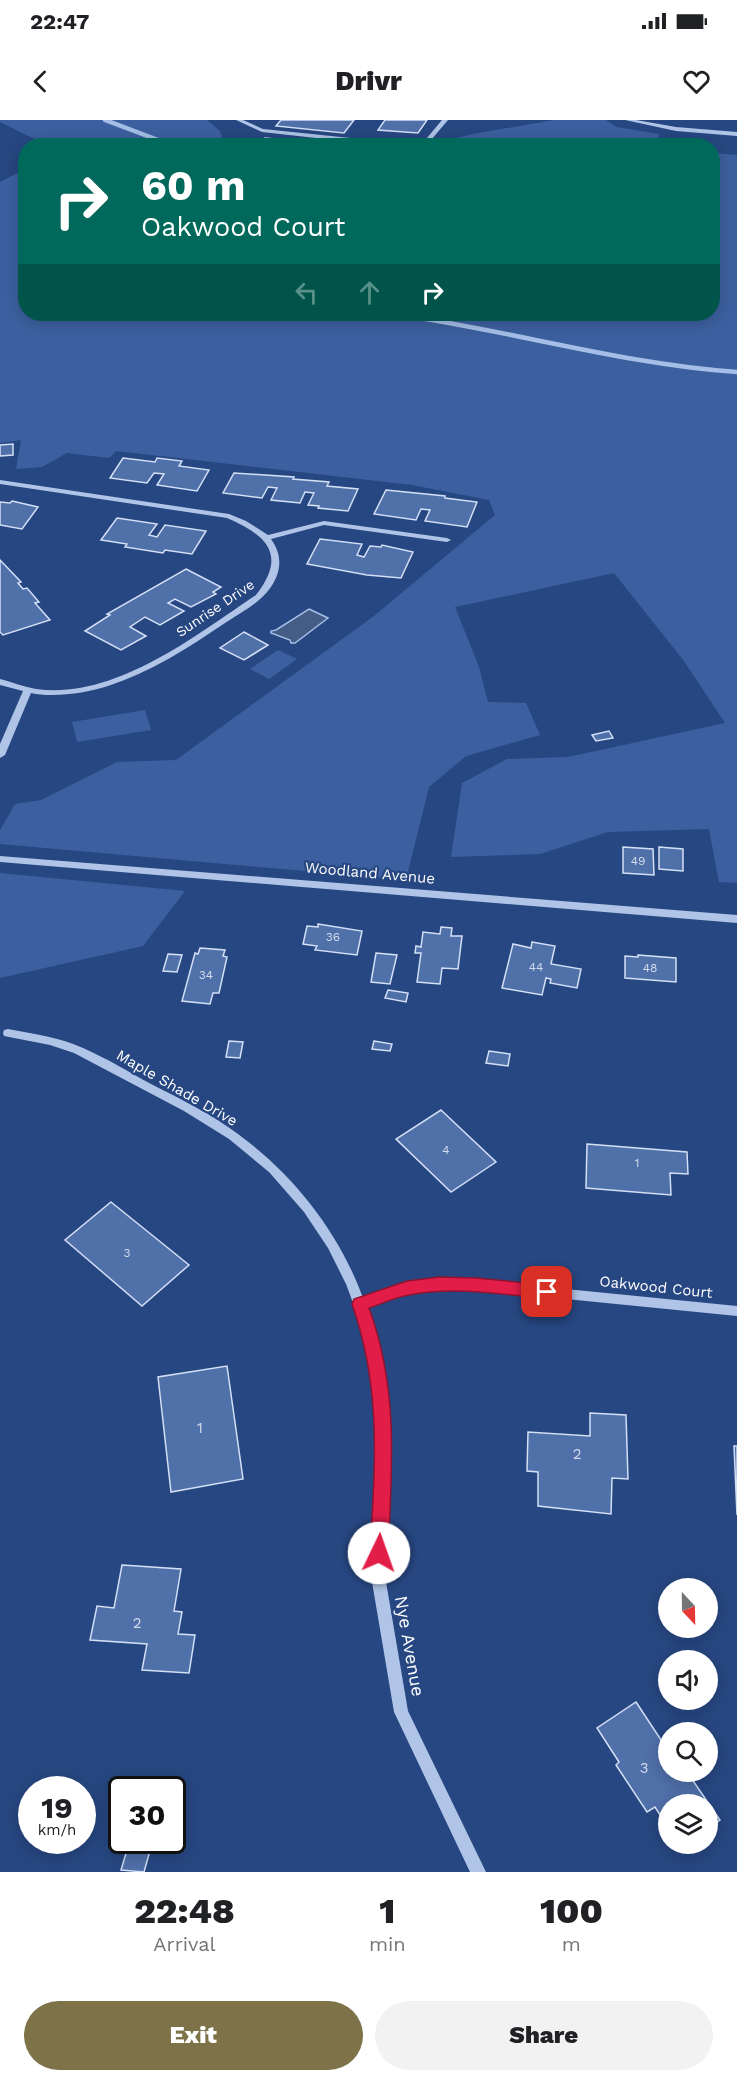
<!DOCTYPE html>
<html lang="en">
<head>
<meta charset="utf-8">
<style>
  body { margin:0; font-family:"Work Sans",sans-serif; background:#f2f2f2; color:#202124; height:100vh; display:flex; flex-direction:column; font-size:22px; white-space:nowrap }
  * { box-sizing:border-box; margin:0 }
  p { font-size:20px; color:#757577 }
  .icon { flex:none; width:33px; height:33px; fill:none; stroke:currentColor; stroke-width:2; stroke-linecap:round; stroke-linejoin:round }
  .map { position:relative; height:1752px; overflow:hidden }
  .side { display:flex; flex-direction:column; background:#fff; flex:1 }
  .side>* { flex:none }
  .banner { position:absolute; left:18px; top:18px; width:702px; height:183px; border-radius:24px; box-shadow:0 3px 15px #0003; background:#00695c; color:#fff; overflow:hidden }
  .needle { width:39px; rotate:158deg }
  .tools { position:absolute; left:658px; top:1458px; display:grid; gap:12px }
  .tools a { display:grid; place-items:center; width:60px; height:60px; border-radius:50%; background:#fff; box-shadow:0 3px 15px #0003; font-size:30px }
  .speed { position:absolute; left:18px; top:1656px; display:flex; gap:12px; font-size:30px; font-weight:700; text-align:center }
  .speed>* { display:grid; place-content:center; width:78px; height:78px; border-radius:50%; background:#fff; box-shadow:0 3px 15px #0003; line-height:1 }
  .speed small { font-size:15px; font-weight:400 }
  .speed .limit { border:3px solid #111; border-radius:9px; background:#fff; color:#111 }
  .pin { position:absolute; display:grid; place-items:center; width:51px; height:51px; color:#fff; margin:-26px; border-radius:12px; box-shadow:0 3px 9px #0006 }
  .me { position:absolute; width:66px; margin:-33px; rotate:3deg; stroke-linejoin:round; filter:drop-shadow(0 0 4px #0008) }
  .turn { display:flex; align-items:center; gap:21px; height:126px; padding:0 24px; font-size:27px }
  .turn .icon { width:78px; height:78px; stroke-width:2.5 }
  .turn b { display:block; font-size:42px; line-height:51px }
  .lanes { display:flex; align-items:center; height:57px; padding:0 24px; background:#0003; justify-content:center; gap:30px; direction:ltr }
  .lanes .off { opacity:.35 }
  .eta { display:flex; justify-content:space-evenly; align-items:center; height:102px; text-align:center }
  .eta b { font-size:36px; font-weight:800; line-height:42px }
  .cta { display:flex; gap:12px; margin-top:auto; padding:12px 24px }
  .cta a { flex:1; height:69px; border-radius:36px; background:#7d7248; color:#fff; font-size:24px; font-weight:800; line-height:69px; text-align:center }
  .cta a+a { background:#f2f2f2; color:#202124 }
  .status { display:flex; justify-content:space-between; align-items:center; height:42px; padding:0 30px; background:#fff; direction:ltr }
  .status svg { height:16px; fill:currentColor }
  header { display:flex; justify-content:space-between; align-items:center; height:78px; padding:0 24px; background:#fff; font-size:27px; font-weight:800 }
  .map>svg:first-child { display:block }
  .green { fill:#3c609f }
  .water { fill:#455c86; stroke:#a4bee7; stroke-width:1.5 }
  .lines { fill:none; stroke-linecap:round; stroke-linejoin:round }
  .stream { stroke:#a4bee7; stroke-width:4.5 }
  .building { fill:#5070aa; stroke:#d3dff5; stroke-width:1.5 }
  .minor { fill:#afc4e6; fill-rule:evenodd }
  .route { fill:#e11d48; stroke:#92132f; stroke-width:1.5 }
  .labels { text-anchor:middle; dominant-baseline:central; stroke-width:4.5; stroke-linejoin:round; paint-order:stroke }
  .number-label { font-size:12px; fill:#d3dbea }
  .far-street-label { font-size:14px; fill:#fff; stroke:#274782 }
  .street-label { font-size:15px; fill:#fff; stroke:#274782 }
  .near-number-label { font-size:15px; fill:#d3dbea }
  .near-street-label { font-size:18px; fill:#fff; stroke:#274782 }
</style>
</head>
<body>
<div class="status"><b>22:47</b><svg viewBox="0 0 49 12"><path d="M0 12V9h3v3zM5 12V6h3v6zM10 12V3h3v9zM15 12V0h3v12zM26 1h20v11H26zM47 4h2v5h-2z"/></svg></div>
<header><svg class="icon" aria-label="back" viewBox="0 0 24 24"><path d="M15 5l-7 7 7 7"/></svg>Drivr<svg class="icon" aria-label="heart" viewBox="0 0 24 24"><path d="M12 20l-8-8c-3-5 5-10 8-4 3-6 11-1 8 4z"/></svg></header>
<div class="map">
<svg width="737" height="1752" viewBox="0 0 737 1752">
  <rect width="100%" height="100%" fill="#274782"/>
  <g class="green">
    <polygon points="0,0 207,0 220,11 225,25 47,25 0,2"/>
    <polygon points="554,0 606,0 616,7 659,14 657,25 428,25 473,14"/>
    <polygon points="713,33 737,35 737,763 719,762 709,709 608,712 540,734 451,737 462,663 507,639 568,637 725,603 684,541 614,453 455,487 479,547 488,582 526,583 540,615 466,636 429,667 406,760 0,724 0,710 15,684 41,680 117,642 176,640 374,496 495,395 489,380 412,365 116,331 109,338 67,333 42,347 16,349 21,320 0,323 0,62 25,49 26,194 712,194"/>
    <polygon points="278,530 297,539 269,559 250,549"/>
    <polygon points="145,590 151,610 77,622 72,602"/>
    <polygon points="0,753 185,771 143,826 0,858"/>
  </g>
  <polygon class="water" points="309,489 328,498 295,523 291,523 290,520 271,513 271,511 276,510"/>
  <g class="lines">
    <g class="stream">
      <polyline points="105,0 166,23 162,26"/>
      <path d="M394,194C509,210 621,244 737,252"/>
    </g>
  </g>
  <g class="building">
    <polygon points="281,0 354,0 344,13 276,6"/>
    <polygon points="385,0 427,0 418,13 378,10"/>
    <polygon points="265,18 334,25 259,26"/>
    <polygon points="13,324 13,335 0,336 0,325"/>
    <polygon points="123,338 155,342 157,338 182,341 179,346 209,350 197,371 157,365 164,354 154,353 147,363 110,358"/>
    <polygon points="234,353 294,357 293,359 329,362 327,366 358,369 348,391 318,388 319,386 308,385 314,373 305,372 300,383 271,380 277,368 268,367 262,378 223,373"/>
    <polygon points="386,370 445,376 445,378 477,382 467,407 425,401 430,390 421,389 416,400 374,394"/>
    <polygon points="12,381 38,387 22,409 0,405 0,382 10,383"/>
    <polygon points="117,398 157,404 149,415 157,417 165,405 206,411 192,434 165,430 163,433 125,427 127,424 101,420"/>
    <polygon points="320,419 362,424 357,435 364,437 370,426 381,427 382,425 413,432 401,458 367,455 307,444"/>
    <polygon points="0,440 21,462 18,463 23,469 27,468 39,482 35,483 50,500 3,515 0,512"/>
    <polygon points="186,449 221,467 213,472 216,474 191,487 175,479 168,483 184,491 160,505 145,497 130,507 146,516 121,530 85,511 110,495 107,494"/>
    <polygon points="244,512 268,525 244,540 220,528"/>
    <polygon points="609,611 613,618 596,621 592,615"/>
    <polygon points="623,727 653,729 654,755 623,753"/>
    <polygon points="659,727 683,729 683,751 659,749"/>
    <polygon points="318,804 362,811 357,835 315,830 317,826 303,824 307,806 318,807"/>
    <polygon points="441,807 452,808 451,816 462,816 458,849 442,848 440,864 417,862 421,833 415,833 416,826 421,827 423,812 440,814"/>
    <polygon points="532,822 555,826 551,844 581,849 577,868 550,863 551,859 546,858 542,875 502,868 513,824 531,828"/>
    <polygon points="200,828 225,830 223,836 227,837 219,873 213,873 210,884 182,881 195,833 198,834"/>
    <polygon points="376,833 397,835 390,864 371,862"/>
    <polygon points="168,834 182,835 177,852 163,851"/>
    <polygon points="638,835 676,838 676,862 625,858 625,836 638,837"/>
    <polygon points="388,870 408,873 406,882 385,878"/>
    <polygon points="229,921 243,922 240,938 226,937"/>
    <polygon points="374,921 392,924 390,931 372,929"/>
    <polygon points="489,931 510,934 508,946 486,943"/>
    <polygon points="441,990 496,1042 451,1072 396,1019"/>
    <polygon points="587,1024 687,1032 688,1054 670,1053 671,1075 586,1068"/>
    <polygon points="111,1082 189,1145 142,1186 65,1120"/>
    <polygon points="227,1246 243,1359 171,1372 158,1257"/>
    <polygon points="590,1293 626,1295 628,1359 612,1358 611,1394 538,1386 538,1352 527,1351 528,1312 590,1316"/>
    <polygon points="734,1326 737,1326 737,1395"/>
    <polygon points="122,1445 181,1449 174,1491 182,1492 178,1514 195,1515 189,1553 142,1550 147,1524 90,1520 97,1486 114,1488"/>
    <polygon points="636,1582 663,1623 666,1621 669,1625 669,1652 687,1652 720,1700 708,1708 708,1684 669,1684 669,1709 655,1687 647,1692 616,1645 619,1642 597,1608"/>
    <polygon points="130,1720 153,1720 144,1752 121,1750"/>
  </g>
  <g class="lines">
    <g class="minor">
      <polygon points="236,0 243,0 263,9 399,23 427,18 442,0 448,0 431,20 405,26 388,26 262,12"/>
      <polygon points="625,0 636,0 676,7 737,12 737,16 676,11"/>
      <path d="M0,360L229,394L246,401L268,415L324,401L447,418L451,420L447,422L324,405L271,419C281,433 282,447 274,462C264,481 243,491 225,503C188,528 151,552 108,566C87,573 53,578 31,573L5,635L0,638V624L23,571L0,565V559C12,562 24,567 36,569C114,580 195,516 256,475C287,435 268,416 227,398L0,364Z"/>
      <polygon points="0,736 737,795 737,803 0,742"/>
      <path d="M8,909C33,914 59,917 83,928C106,938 129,952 151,964C181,979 211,994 238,1014C294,1055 339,1112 363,1178L407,1163L439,1159L476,1160L737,1186V1196L476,1170L439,1169L407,1173L367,1187L377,1215L386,1260L392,1319L385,1456L408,1591L486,1752H470L394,1592L371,1456L378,1319L374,1260L365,1215L346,1164L328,1128L304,1092L269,1052L229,1019L184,991L74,933L50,925L4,916L3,913L4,910Z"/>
    </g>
  </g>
  <path class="route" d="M439,1157L476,1158L547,1165L553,1167L555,1172L553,1177L547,1179C501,1174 454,1166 409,1175C395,1177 382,1184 369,1188C399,1270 392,1348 388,1433L385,1439L379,1441L372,1439L370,1433C375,1344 382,1270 352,1184L354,1179L407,1161Z"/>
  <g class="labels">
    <g class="number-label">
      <text x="638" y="741">49</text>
      <text x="333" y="817">36</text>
      <text x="536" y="847">44</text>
      <text x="650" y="848">48</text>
      <text x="206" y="855">34</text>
      <text x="446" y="1030">4</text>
      <text x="637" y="1043">1</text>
      <text x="127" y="1133">3</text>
    </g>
    <g class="far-street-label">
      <text transform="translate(215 488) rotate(-34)">Sunrise Drive</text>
    </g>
    <g class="street-label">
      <text transform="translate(370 753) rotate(5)">Woodland Avenue</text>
      <text transform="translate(177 968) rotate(30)">Maple Shade Drive</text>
      <text transform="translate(656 1167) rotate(6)">Oakwood Court</text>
    </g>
    <g class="near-number-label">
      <text x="200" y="1308">1</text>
      <text x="577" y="1334">2</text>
      <text x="137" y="1503">2</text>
      <text x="644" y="1648">3</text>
    </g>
    <g class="near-street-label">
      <text transform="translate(410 1526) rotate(80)">Nye Avenue</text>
    </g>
  </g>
</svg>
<div class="tools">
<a><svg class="needle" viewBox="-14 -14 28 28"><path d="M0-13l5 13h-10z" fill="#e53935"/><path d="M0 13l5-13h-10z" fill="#757577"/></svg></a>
<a><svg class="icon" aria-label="sound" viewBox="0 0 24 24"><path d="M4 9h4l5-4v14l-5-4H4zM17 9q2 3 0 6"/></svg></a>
<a><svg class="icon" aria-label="search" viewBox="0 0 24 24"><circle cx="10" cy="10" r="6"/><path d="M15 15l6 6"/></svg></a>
<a><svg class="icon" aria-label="layers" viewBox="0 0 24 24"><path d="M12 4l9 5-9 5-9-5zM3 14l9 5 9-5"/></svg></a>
</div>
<div class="speed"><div>19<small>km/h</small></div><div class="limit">30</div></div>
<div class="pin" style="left:547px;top:1172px;background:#d93025"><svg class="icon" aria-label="arrive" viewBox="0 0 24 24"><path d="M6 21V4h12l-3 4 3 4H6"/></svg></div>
<svg class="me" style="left:379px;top:1433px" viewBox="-20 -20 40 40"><circle r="19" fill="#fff"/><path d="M0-13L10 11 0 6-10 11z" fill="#e11d48"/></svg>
<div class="banner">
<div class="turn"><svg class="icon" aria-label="right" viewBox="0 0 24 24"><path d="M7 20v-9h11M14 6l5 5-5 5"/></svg><div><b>60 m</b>Oakwood Court</div></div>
<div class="lanes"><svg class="icon off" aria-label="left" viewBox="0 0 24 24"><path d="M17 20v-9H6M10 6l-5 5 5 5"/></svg><svg class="icon off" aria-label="ahead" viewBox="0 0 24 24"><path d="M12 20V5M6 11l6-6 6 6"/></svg><svg class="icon" aria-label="right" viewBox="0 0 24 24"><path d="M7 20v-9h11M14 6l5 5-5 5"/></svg></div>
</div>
</div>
<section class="side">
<div class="eta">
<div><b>22:48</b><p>Arrival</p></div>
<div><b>1</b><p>min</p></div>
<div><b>100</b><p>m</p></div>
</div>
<div class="cta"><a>Exit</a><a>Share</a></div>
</section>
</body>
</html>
